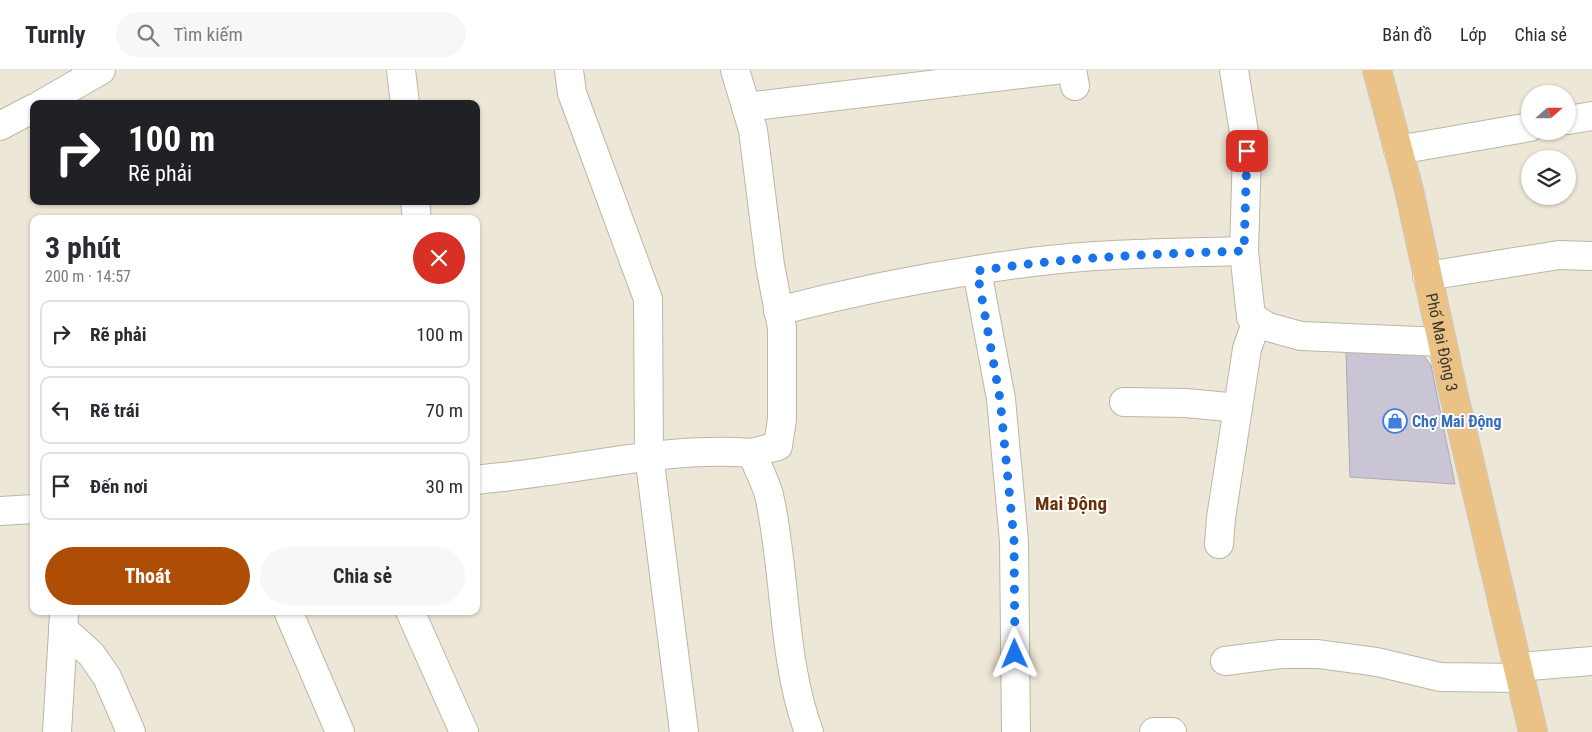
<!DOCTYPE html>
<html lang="vi">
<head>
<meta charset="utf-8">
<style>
  body { margin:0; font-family:"Roboto Condensed",sans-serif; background:#f7f7f7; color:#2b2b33; height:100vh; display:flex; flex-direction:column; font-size:19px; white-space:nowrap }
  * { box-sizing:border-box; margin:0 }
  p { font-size:16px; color:#7c7c81 }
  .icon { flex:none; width:28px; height:28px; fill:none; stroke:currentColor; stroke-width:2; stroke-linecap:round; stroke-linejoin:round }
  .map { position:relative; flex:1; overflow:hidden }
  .side { position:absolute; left:30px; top:145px; width:450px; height:400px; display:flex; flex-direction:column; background:#fff; border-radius:10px; box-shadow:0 1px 4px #0004 }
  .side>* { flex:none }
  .top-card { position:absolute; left:30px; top:30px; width:450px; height:105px; border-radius:10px; box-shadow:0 1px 4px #0004; background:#202124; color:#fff; overflow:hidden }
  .needle { width:32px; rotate:69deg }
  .controls { position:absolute; left:1521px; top:15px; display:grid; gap:10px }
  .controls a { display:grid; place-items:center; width:55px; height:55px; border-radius:50%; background:#fff; box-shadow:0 1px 4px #0004; font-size:25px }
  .pin { position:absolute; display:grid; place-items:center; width:42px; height:42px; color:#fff; margin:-21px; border-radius:10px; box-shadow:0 2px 8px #0006 }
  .me { position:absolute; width:55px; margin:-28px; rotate:359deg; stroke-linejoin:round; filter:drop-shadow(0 0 4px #0008) }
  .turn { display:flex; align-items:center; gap:18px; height:105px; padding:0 15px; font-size:22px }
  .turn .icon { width:65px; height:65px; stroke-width:2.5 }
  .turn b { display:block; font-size:35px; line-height:42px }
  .round { display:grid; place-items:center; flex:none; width:52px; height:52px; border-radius:26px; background:#f7f7f7 }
  .summary { display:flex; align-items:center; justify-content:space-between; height:85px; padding:0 15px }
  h1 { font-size:30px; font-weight:700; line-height:38px }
  .cta { display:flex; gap:10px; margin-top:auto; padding:10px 15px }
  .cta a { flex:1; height:58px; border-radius:30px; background:#ae4e06; color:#fff; font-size:20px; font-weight:700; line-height:58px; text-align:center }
  .cta a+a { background:#f7f7f7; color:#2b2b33 }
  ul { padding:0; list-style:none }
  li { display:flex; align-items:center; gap:15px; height:68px; margin:0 10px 8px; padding:0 5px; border:2px solid #e1e1e2; border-radius:10px }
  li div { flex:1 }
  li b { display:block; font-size:19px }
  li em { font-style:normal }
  header { display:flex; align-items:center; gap:30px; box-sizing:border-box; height:70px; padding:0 25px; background:#fff; border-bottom:1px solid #e1e1e2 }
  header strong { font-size:24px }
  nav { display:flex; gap:28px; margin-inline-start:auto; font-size:18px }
  .search { width:350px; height:45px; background:#f7f7f7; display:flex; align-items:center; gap:12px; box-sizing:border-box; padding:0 18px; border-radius:28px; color:#7c7c81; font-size:19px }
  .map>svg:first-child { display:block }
  .building { fill:#cac5d4; stroke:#ada8b7 }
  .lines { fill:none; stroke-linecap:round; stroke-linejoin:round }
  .minor-casing { stroke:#bbb6a6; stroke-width:30 }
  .major-casing { stroke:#cbcac8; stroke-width:30 }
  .minor { stroke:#fff; stroke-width:28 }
  .major { stroke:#ebc286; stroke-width:28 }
  .route { stroke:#1a73e8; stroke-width:9; stroke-dasharray:0 16.2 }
  .labels { text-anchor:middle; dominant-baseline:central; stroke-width:4; stroke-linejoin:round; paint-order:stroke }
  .street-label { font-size:16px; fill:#36342d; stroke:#fff }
  .shop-label { font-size:16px; font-weight:bold; fill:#366cbe; stroke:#fff; text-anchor:start }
  .quarter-label { font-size:19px; font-weight:bold; fill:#6d3007; stroke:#fff }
</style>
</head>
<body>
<header>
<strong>Turnly</strong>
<div class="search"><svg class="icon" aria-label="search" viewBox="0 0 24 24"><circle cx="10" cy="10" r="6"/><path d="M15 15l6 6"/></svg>Tìm kiếm</div>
<nav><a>Bản đồ</a><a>Lớp</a><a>Chia sẻ</a></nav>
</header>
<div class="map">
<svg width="1592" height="662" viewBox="0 0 1592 662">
  <rect width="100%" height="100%" fill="#ede7d7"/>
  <polygon class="building" points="1346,282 1422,284 1431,295 1455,414 1350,407"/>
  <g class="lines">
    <g class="minor-casing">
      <g id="minor">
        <polyline points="401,0 405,34"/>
        <polyline points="569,0 572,23 648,229 649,385 684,662"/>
        <polyline points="735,0 753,60 770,195 782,258 782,349 778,376 752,383"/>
        <polyline points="1072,0 1075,16"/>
        <polyline points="1234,0 1247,81 1244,181 1251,247 1268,257 1301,266 1442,272"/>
        <polyline points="42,34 101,0"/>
        <polyline points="746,37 1055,0"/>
        <polyline points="1568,50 1592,46"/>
        <polyline points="0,56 34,38"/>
        <polyline points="1398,80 1530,57"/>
        <polyline points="415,131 417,149"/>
        <polyline points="977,201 1001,329 1014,471 1016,662"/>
        <polyline points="1427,206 1559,185 1592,186"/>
        <path d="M778,241C862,219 946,203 1032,192C1102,183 1173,183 1244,181"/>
        <polyline points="1124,332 1186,333 1238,338"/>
        <path d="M476,410C500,407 524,405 548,401C615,392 683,377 752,383C757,396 765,411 769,425C786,500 782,591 809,662"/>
        <polyline points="0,441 34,439"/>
        <polyline points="1219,474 1221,448 1247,279 1257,250"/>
        <polyline points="288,541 340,662"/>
        <polyline points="410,541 464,662"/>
        <polyline points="63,559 91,584 107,607 131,662"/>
        <polyline points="1225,591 1280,584 1318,584 1377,592 1440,607 1520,608"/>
        <polyline points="1518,597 1592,591"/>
        <polyline points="57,662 64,545"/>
        <polyline points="1154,662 1172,662"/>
      </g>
    </g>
    <g class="major-casing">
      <g id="major">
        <path id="s1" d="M1377,0L1409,120L1452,317L1533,662"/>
      </g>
    </g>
    <use href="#minor" class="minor"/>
    <use href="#major" class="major"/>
  </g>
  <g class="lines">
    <path class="route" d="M1015,584L1014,470L1000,329L977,201C1066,187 1154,184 1244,181L1247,81"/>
  </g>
  <defs>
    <g id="shop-ring" transform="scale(1.25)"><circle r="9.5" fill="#fff" stroke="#3f7fe0" stroke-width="1.5"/><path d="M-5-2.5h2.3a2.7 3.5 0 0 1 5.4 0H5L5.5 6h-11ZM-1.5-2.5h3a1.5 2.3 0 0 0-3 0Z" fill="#3f7fe0"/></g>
  </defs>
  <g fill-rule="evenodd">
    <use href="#shop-ring" x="1395" y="351"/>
  </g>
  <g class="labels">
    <g class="street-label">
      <text stroke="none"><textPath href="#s1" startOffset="280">Phố Mai Động 3</textPath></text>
    </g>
    <g class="shop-label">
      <text x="1412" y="351">Chợ Mai Động</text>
    </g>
    <g class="quarter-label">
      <text x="1071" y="433">Mai Động</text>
    </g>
  </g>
</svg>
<div class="controls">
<a><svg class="needle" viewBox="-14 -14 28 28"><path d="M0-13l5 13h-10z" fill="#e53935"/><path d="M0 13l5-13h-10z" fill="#7c7c81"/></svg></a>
<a><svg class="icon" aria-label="layers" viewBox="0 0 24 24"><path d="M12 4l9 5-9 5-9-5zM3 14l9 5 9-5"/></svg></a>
</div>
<div class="pin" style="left:1247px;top:81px;background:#d93025"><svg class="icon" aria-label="arrive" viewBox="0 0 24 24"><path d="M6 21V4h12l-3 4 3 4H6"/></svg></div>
<svg class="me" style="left:1015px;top:584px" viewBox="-20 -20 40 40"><path d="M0-17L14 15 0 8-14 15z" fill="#1a73e8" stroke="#fff" stroke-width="4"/></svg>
<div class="top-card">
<div class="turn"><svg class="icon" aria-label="right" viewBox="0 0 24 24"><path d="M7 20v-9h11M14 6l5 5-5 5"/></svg><div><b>100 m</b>Rẽ phải</div></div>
</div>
<section class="side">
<div class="summary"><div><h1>3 phút</h1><p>200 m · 14:57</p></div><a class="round" style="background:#d93025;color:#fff"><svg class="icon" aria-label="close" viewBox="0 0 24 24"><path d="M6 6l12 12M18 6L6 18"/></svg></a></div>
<ul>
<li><svg class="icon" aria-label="right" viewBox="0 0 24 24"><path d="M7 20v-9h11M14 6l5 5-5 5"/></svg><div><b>Rẽ phải</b></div><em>100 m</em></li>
<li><svg class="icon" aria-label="left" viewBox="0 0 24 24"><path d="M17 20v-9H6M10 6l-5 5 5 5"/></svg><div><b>Rẽ trái</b></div><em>70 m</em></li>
<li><svg class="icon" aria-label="arrive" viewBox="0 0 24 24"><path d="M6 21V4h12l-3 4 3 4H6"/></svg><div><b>Đến nơi</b></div><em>30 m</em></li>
</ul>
<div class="cta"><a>Thoát</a><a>Chia sẻ</a></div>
</section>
</div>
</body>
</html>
